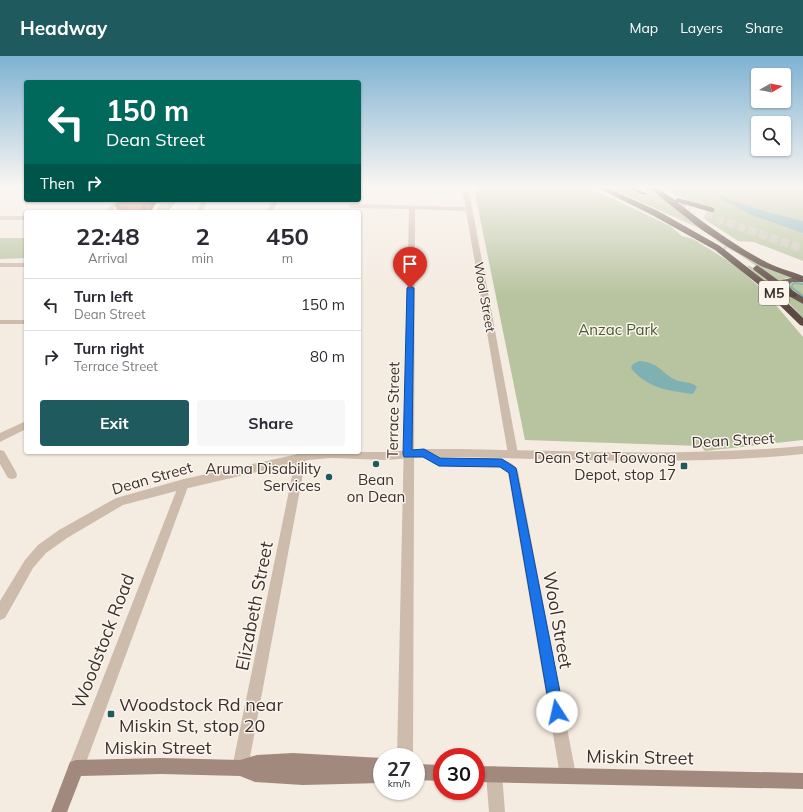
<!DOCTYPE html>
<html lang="en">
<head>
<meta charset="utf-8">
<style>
  body { margin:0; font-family:Mulish,sans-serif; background:#f7f7f7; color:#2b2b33; height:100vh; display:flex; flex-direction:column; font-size:15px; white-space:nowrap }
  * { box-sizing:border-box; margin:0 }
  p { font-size:13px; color:#7c7c81 }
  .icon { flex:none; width:22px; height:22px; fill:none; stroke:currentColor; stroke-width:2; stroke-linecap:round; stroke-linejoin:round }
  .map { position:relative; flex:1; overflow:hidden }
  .panel { position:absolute; left:24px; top:154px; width:337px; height:244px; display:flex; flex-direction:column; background:#fff; border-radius:4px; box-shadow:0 1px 3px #0004 }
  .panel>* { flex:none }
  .guide { position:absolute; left:24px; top:24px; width:337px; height:122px; border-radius:4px; box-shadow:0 1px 3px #0004; background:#00695c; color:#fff; overflow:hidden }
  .needle { width:26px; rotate:81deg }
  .buttons { position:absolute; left:751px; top:12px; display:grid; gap:8px }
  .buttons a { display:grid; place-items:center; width:40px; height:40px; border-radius:4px; background:#fff; box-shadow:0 1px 3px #0004; font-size:20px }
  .speed { position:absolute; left:373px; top:692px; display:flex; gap:8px; font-size:20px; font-weight:700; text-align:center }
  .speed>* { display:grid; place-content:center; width:52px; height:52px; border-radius:50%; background:#fff; box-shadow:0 1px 3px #0004; line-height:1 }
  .speed small { font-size:10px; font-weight:400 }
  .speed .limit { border:6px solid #d22; background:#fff; color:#111 }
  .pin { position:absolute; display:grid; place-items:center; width:34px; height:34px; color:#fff; margin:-41px -17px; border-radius:50% 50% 50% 0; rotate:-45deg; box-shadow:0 0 4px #0007 }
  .pin .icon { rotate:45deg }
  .me { position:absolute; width:44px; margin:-22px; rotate:350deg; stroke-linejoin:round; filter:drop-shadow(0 0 3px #0008) }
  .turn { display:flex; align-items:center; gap:14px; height:84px; padding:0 16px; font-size:18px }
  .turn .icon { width:52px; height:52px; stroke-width:2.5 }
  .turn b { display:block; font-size:28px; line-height:34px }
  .then { display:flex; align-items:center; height:38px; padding:0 16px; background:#0003; gap:8px; font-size:15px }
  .eta { display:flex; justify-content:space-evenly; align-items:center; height:68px; text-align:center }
  .eta b { font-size:24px; font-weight:700; line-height:28px }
  .primary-button { display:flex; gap:8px; margin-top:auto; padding:8px 16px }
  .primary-button a { flex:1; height:46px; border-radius:4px; background:#1f5a5e; color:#fff; font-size:16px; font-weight:700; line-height:46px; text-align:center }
  .primary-button a+a { background:#f7f7f7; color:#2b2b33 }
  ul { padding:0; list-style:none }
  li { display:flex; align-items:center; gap:12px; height:52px; padding:0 16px; border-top:1px solid #e1e1e2 }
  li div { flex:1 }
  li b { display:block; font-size:15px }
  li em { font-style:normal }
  header { display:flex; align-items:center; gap:24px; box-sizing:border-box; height:56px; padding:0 20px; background:#1f5a5e; color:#fff }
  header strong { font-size:19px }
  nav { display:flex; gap:22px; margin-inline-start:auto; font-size:14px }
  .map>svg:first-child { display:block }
  .green { fill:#b8c4a0 }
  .water { fill:#7fb0b2 }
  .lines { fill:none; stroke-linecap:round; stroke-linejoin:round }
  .stream-far1 { stroke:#7fb0b2; stroke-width:1.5 }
  .stream { stroke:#7fb0b2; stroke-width:2 }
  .motorway-tunnel { stroke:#cfc6bd; stroke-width:8; stroke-dasharray:8 3.5; stroke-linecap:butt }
  .minor { fill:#cdbbac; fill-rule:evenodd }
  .tertiary { fill:#cdbbac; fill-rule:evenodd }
  .secondary { fill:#a18a7d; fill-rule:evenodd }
  .trunk { fill:#6c584f; fill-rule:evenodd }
  .motorway { fill:#5c4a42; fill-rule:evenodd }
  .wall { fill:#ac5a40 }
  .shaded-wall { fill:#8c4a34 }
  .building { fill:#c8694b; stroke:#8c4a34 }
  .route { fill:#1a73e8; stroke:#114b97 }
  .poi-dot { fill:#1f5a5e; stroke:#fbf5ee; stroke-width:1.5 }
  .labels { text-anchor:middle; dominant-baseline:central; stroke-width:3; stroke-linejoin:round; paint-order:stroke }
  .far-street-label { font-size:13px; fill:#3b302b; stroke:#fbf5ee }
  .shield { fill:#fbf5ee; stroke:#756b66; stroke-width:1 }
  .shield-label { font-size:14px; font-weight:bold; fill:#3b302b }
  .park-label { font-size:15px; fill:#4a5a2e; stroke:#fbf5ee }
  .street-label { font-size:15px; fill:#3b302b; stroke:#fbf5ee }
  .poi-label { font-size:15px; fill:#3b302b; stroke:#fbf5ee; text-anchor:end }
  .near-street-label { font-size:18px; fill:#3b302b; stroke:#fbf5ee }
  .near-poi-label { font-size:18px; fill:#3b302b; stroke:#fbf5ee; text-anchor:start }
</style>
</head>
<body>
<header>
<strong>Headway</strong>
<nav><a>Map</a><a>Layers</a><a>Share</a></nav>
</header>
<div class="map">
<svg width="803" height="756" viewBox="0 0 803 756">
  <rect width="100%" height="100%" fill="#f4ebe1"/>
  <g class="green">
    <polygon points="474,132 591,132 670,170 682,180 693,183 735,209 764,235 803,281 803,384 705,395 701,390 525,384"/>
    <polygon points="610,132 623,132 649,142 648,137 644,132 646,132 662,143 701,173"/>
    <polygon points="663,132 803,132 803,205 754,186 738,185 703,162 713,153 682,142"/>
    <polygon points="164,144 177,144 167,156 155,156"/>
    <polygon points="0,182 26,182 26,202 0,203"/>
    <polygon points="715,184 718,185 796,222 786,222 780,226 743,201"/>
    <polygon points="747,210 750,210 786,237 803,248 803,262 787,245"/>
    <polygon points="796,225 803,226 803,242 788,231 788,228 792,226"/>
  </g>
  <g class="water">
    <polygon points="726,142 770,157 803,165 803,177 749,158 722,143"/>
    <path d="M639,305C659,306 661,317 676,324C683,327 691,325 697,331L693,338C670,335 646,332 631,312L633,308Z"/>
  </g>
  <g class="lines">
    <g class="stream-far1">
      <polyline points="705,132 723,142"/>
      <polyline points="718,132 718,137 726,142"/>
      <polyline points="166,156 176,144"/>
    </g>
    <polyline class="stream" points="803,228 794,227 791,231 803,240"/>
    <g class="motorway-tunnel">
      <polyline points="645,138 690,153"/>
      <polyline points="705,159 803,193"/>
      <polyline points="724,191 726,192"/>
    </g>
    <g class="minor">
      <polygon points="461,132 467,132 469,135 518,398 517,401 513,402 509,401 508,398 466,155 415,153 413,701 397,701 409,153 351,152 348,150 351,148 466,151"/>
      <polygon points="116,144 122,144 111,156 105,156"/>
      <polygon points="202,144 208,144 202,156 196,156"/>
      <polygon points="272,144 278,144 273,156 267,156"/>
      <rect x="0" y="160" width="26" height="4"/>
      <rect x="0" y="207" width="26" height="4"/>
      <rect x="0" y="264" width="26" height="4"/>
      <polygon points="26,365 26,373 0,386 0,377"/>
      <path d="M425,393C431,395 436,400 441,402C462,407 507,392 518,415L576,719L574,725L568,727L562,725L560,719L508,417L500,411L439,410L421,400L420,397L421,394Z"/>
      <polygon points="0,394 4,395 16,416 17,419 16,422 12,423 8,422 0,408"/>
      <polygon points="297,396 307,396 248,712 246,718 240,720 234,718 232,712"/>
      <polygon points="184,423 188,425 189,428 84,712 82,718 76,720 70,718 68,712 179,428 180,425"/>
      <polygon points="494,710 500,712 502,718 505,756 489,756 486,718 488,712"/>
    </g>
    <path class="tertiary" d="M803,390V398C688,410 572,403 457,401H425L386,404L331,402L308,404L184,433L123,449L67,482L46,497L33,512L5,562L0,564V545L25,504L38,489L59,474L116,442L184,423L307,396H386L425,393H457C572,395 688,401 803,390Z"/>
    <g class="secondary">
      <polygon points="293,697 382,702 382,727 303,729 255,726 240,720 161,718 81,720 67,756 51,756 70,706 76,704 161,702 240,704 257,699"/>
      <polygon points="416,708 442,709 442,725 416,724"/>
      <polygon points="476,710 803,717 803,733 476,726"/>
    </g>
    <polygon class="trunk" points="791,222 803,222 803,226 792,226 788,229 793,235 803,241 803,248 787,239 780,229 782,224"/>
    <g class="motorway">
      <polygon points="598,132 607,132 658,155 720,190 765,225 803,262 803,270 800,269 759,229 715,194 652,159"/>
      <polygon points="626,132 636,132 648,138 643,139"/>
      <path d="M649,132H657L675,144L678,142L714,152V156H711L677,146C705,168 734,189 766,206C777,212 791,215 803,220V226L761,210L728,191L702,174Z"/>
      <polygon points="757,209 796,237 797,239 796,241 790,241 754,214 753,212"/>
    </g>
  </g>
  <polygon class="wall" points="119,144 162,144 161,147 156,147 151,155 148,155 147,156 118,156 115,149 118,147 117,145"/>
  <g class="shaded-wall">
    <polygon points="149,144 154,144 156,147 151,155 148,147"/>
    <polygon points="144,147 148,155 147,156 140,156 140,155"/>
  </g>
  <polygon class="building" points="119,144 149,144 148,147 144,147 140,155 130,155 128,154 128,152 115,149 119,146 117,145"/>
  <linearGradient id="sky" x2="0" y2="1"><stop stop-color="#7eb2d2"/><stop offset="0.55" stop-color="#faf6f2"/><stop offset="1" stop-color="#faf6f2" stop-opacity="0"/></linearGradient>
  <rect width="803" height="238" fill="url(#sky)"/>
  <polygon class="route" points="410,230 414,232 412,394 424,393 440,402 502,403 516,412 564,656 562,661 557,663 552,661 550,656 509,417 500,411 439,410 423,401 404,401 403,398 407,232"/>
  <g class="poi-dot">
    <circle cx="376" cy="408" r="4"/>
    <rect x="680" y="406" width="8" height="8" rx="2"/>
    <circle cx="329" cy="421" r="4"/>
    <rect x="107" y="654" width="8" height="8" rx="2"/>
  </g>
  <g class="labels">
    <g class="far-street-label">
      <text transform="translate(485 241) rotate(80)">Wool Street</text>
    </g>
    <rect class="shield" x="759" y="225" width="30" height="24" rx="3"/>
    <g class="shield-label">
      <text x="774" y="237">M5</text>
    </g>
    <g class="park-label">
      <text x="618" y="273">Anzac Park</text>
    </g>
    <g class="street-label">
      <text transform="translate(393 354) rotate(-89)">Terrace Street</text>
      <text transform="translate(733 384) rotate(-3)">Dean Street</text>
      <text transform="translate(152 422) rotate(-16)">Dean Street</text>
    </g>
    <g class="poi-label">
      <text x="676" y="401">Dean St at Toowong<tspan x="676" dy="17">Depot, stop 17</tspan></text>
      <text x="321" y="412">Aruma Disability<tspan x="321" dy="17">Services</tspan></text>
      <text x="376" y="423" text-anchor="middle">Bean<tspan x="376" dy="17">on Dean</tspan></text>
    </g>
    <g class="near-street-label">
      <text transform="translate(254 550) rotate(-79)">Elizabeth Street</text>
      <text transform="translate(558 564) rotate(80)">Wool Street</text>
      <text transform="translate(103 585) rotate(-69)">Woodstock Road</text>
      <text x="158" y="691">Miskin Street</text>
      <text transform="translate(640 701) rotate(1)">Miskin Street</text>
    </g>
    <g class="near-poi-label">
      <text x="119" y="648">Woodstock Rd near<tspan x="119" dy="21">Miskin St, stop 20</tspan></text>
    </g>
  </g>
</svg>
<div class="buttons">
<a><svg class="needle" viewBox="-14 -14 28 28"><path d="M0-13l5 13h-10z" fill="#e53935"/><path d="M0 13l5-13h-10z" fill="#7c7c81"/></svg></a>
<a><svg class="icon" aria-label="search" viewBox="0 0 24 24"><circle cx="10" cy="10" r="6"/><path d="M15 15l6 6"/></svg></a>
</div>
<div class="speed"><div>27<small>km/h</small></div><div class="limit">30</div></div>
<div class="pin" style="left:410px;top:232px;background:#d93025"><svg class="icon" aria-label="arrive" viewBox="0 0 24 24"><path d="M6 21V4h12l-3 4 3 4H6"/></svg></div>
<svg class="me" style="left:557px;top:656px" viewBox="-20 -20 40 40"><circle r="19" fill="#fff"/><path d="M0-13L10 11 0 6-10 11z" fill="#1a73e8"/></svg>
<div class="guide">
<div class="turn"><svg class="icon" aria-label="left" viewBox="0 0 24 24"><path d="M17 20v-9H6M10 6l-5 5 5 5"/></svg><div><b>150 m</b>Dean Street</div></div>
<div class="then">Then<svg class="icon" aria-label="right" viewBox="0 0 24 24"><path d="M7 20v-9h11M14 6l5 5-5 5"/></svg></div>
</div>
<section class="panel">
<div class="eta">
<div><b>22:48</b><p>Arrival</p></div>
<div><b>2</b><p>min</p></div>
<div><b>450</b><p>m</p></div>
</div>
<ul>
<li><svg class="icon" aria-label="left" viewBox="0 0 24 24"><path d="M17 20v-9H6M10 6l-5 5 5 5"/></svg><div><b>Turn left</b><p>Dean Street</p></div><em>150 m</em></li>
<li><svg class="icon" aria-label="right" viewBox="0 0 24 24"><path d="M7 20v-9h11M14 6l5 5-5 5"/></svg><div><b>Turn right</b><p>Terrace Street</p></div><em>80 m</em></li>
</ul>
<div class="primary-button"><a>Exit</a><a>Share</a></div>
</section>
</div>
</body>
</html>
